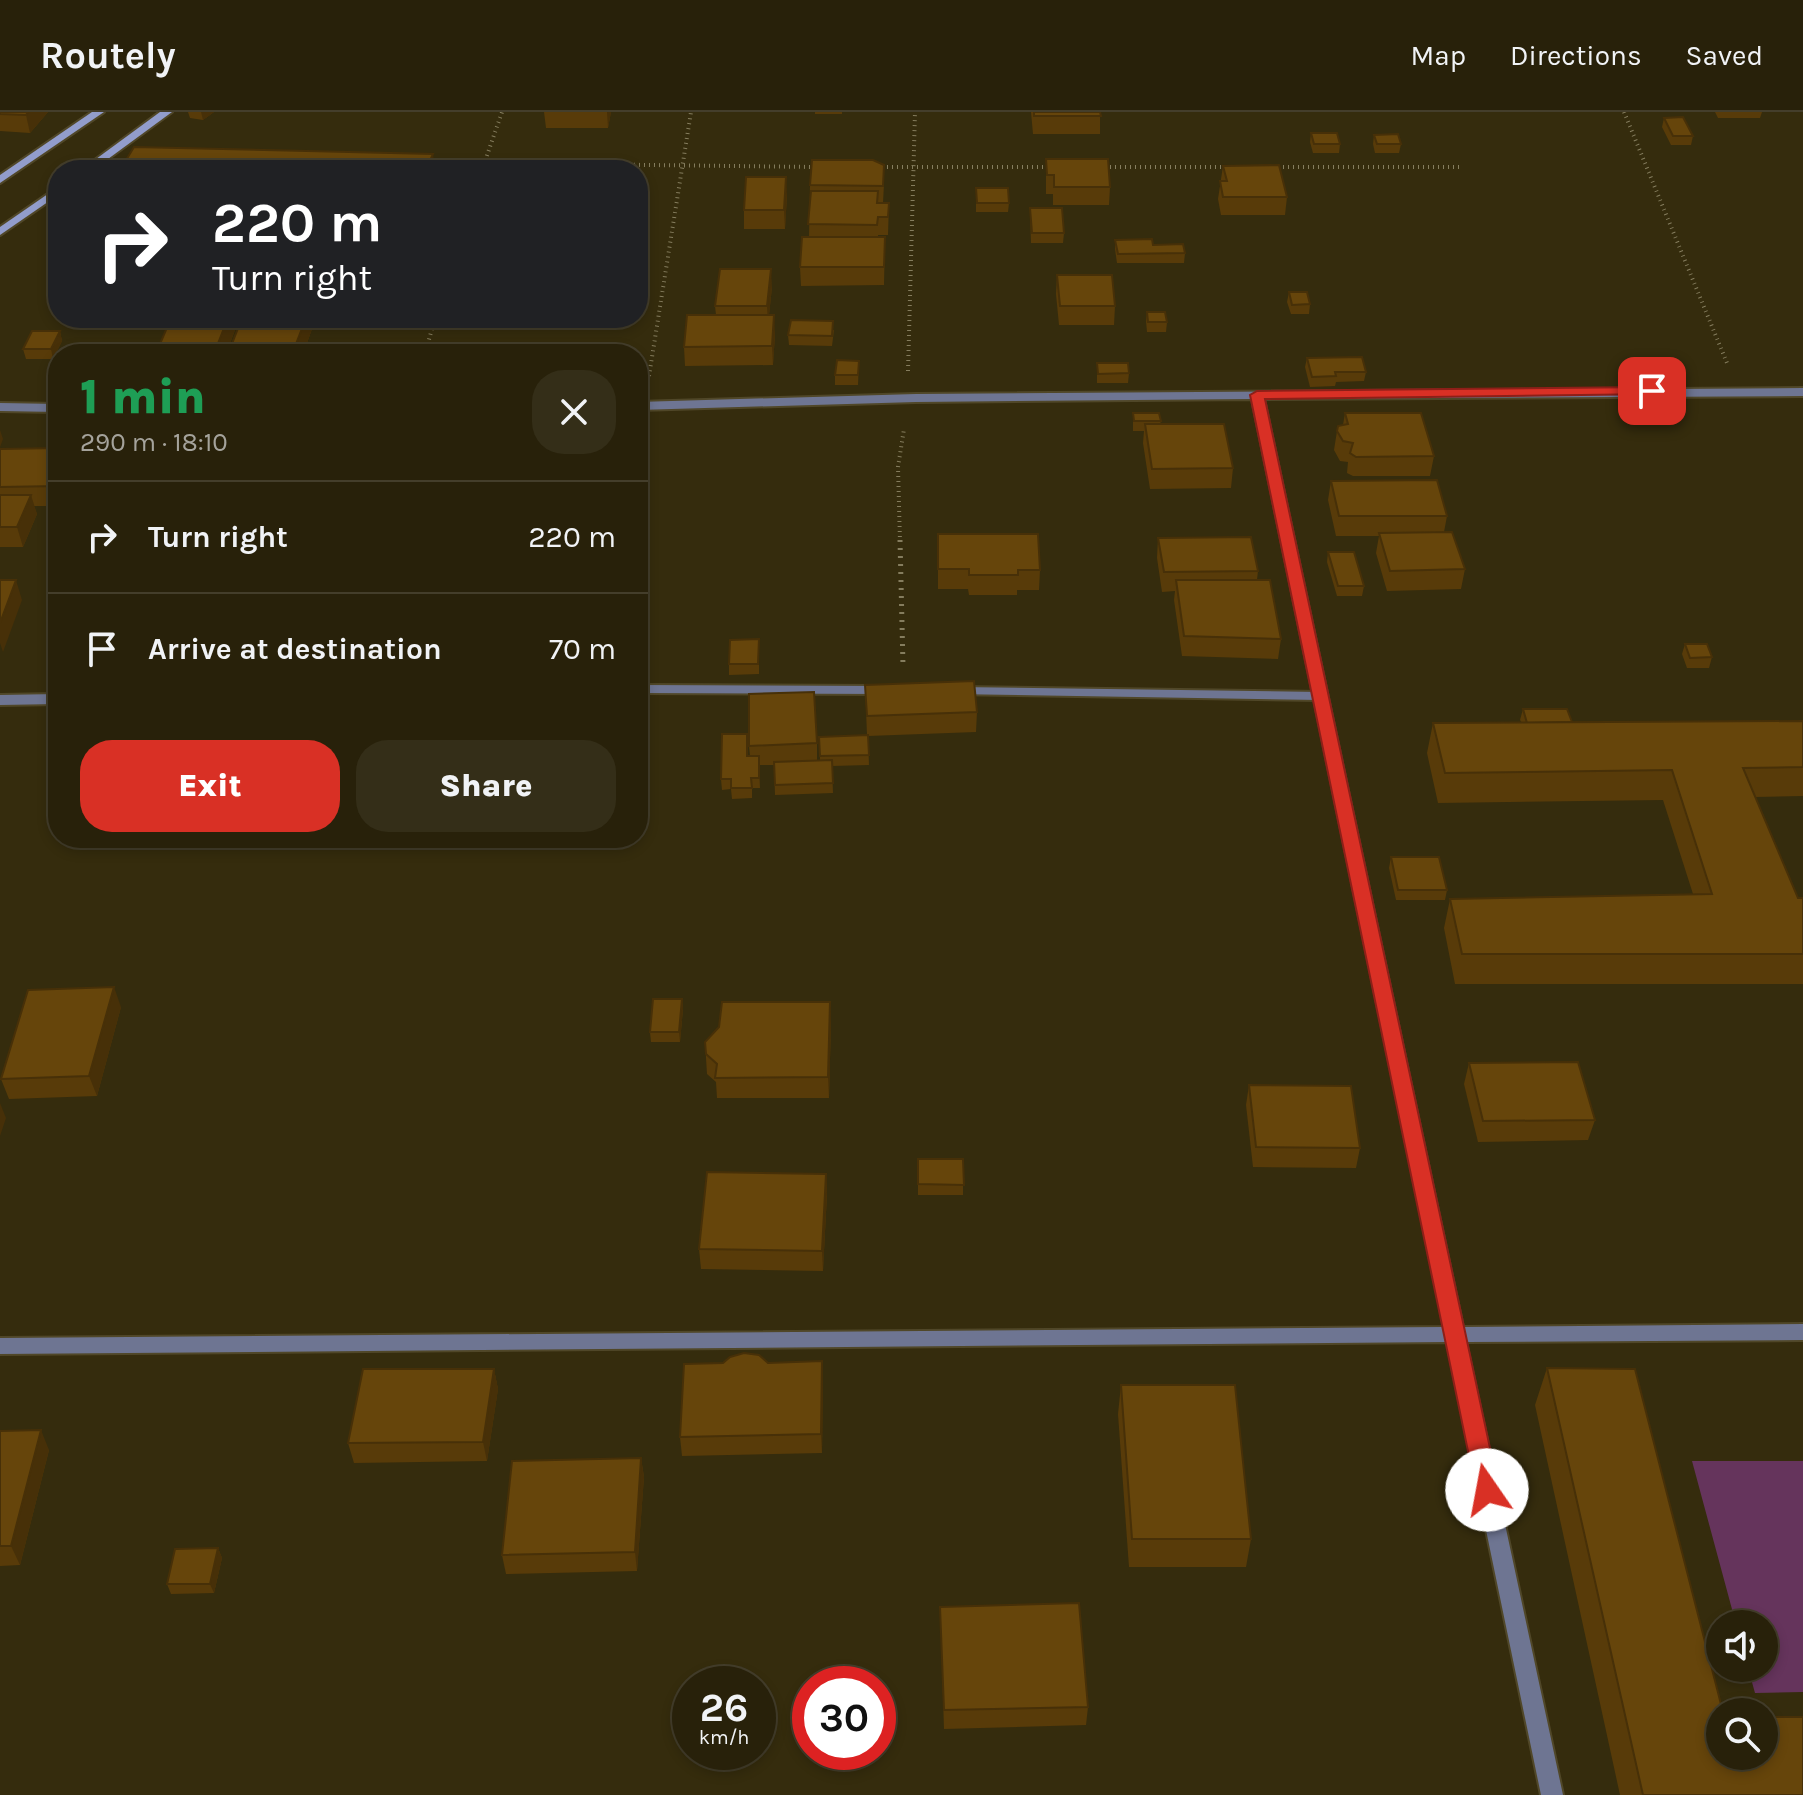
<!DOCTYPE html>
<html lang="en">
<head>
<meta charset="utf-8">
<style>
  body { margin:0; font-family:Karla,sans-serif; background:#342e18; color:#f1f3f6; height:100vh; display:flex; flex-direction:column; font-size:30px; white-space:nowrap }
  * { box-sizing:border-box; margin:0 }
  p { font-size:26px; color:#a5a39c }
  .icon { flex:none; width:44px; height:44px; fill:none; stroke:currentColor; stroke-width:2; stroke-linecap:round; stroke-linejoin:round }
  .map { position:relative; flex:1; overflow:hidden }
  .details { position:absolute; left:48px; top:232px; width:600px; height:504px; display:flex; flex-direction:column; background:#28210a; border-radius:32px; box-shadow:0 4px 12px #0003,0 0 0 2px #443e2b }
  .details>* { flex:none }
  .hud { position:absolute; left:48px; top:48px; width:600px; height:168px; border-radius:32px; box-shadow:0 4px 12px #0003,0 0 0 2px #443e2b; background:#202124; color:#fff; overflow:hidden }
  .buttons { position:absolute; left:1706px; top:1498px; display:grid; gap:16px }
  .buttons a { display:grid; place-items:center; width:72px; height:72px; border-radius:50%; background:#28210a; box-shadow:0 4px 12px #0003,0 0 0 2px #443e2b; font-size:40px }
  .speed { position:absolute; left:672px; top:1554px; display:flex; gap:16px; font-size:40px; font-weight:700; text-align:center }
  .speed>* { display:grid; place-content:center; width:104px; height:104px; border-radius:50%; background:#28210a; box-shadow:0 4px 12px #0003,0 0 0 2px #443e2b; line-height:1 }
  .speed small { font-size:20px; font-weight:400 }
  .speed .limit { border:12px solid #d22; background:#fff; color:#111 }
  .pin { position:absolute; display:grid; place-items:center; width:68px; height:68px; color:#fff; margin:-34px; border-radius:16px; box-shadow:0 4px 12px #0006 }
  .me { position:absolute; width:88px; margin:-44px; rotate:348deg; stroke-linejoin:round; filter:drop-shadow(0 0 6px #0008) }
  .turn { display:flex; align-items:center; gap:28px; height:168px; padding:0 32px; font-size:36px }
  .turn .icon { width:104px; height:104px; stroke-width:2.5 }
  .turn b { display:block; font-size:56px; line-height:68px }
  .round { display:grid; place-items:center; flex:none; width:84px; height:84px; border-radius:32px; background:#342e18 }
  .overview { display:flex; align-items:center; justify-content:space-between; height:136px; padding:0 32px }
  h1 { font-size:48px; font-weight:800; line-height:60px; color:#1e9e55 }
  .action { display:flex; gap:16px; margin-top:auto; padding:16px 32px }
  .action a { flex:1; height:92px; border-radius:32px; background:#d93025; color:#fff; font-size:32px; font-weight:800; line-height:92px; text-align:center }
  .action a+a { background:#342e18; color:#f1f3f6 }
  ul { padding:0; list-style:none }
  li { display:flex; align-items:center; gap:24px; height:112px; padding:0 32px; border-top:2px solid #443e2b }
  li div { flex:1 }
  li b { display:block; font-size:30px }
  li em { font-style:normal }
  header { display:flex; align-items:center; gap:48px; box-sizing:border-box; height:112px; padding:0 40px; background:#28210a; border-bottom:2px solid #443e2b }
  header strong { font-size:38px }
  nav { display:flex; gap:44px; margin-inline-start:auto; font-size:28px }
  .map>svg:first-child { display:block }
  .green { fill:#65345c }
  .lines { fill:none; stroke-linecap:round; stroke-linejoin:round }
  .service-casing { stroke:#504728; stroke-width:4 }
  .minor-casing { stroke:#504728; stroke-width:4 }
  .secondary-casing { stroke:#504728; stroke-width:4 }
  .path-far1 { stroke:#857d5e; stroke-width:4; stroke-dasharray:1 4; stroke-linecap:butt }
  .path { stroke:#857d5e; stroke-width:5; stroke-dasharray:2 6; stroke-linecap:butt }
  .service { fill:#6e7592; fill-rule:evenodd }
  .minor { fill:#6e7592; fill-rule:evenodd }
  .secondary { fill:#929dcc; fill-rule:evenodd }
  .wall { fill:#583b09 }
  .shaded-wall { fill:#473008 }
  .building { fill:#66450b; stroke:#473008; stroke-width:2 }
  .route { fill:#d93025; stroke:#8d1f18; stroke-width:2 }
</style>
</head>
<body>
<header>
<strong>Routely</strong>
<nav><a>Map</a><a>Directions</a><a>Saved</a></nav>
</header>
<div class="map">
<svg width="1803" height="1683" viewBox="0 0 1803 1683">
  <rect width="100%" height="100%" fill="#352c0d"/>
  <polygon class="green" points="1692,1349 1803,1349 1803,1580 1755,1581 1748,1556 1764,1556 1764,1512 1736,1512"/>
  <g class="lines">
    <g class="service-casing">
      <g id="service">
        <polygon points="638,573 884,574 891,578 884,582 638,581"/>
        <polygon points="956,575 1320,580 1327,584 1320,588 951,582 949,579 951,576"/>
        <polygon points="58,582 58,592 0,593 0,583"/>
      </g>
    </g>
    <g class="minor-casing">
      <g id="minor">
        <polygon points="1803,276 1803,284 1264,287 1463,1215 1803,1212 1803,1228 1466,1230 1563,1683 1541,1683 1447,1230 0,1242 0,1226 1444,1215 1252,287 916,290 638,298 638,290 916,282"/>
        <polygon points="0,291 58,292 58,300 0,299"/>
      </g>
    </g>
    <g class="secondary-casing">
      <g id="secondary">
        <polygon points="92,0 104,0 0,71 0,63"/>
        <polygon points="160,0 172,0 93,58 81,58"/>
        <polygon points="58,75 58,83 0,123 0,115"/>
      </g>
    </g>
    <g class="path-far1">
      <polyline points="1624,0 1727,251"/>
      <polyline points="484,51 815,55"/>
      <polyline points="877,55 1051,55"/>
      <polyline points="1105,55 1227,55"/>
      <polyline points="1273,55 1460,55"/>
      <polyline points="482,58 502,0"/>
      <polyline points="425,242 435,206"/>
      <polyline points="908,259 915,0"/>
      <polyline points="649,264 691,0"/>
      <polyline points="900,430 898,355 904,317"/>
    </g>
    <polyline class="path" points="900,428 903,554"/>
    <use href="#service" class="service"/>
    <use href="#minor" class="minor"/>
    <use href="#secondary" class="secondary"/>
  </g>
  <g class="wall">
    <polygon points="0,0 48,0 30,21 0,19"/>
    <polygon points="188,0 214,0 203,8 190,6"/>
    <polygon points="544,0 611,0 608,16 546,16"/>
    <rect x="815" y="0" width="27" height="2"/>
    <polygon points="1031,0 1100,0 1100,22 1033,22"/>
    <polygon points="1715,0 1762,0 1760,6 1718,6"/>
    <polygon points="1664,6 1693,24 1691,33 1671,33 1662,15"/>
    <polygon points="1311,21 1340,32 1339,41 1313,41 1310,30"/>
    <polygon points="1374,23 1401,32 1399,41 1375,41 1373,32"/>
    <polygon points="1046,47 1110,75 1109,93 1053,93 1053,82 1046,82"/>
    <polygon points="1223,54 1287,85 1285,103 1221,103 1218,87"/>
    <polygon points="884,72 883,91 889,91 888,123 878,123 878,125 885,125 884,173 801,174 800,155 809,125 810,73"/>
    <polygon points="976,76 1009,91 1008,100 976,100"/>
    <polygon points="787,83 785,117 744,117 744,98"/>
    <polygon points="1030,96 1064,121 1063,131 1031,131"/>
    <polygon points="1115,128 1153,133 1185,141 1184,151 1117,151 1115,137"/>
    <polygon points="1057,163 1115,194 1114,213 1059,213 1056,182"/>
    <polygon points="772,175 769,203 775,222 773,253 685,254 684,235 716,203 715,194"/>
    <polygon points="1289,180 1310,192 1309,202 1291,202 1287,190"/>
    <polygon points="1147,200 1167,210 1166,220 1147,220 1146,209"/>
    <polygon points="312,217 303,242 231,242 230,237"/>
    <polygon points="235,218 226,242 158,242 157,239"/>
    <polygon points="834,218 832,234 789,233 788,223"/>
    <polygon points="60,219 62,229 53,247 26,247 23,237"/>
    <polygon points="1307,246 1366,260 1364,269 1336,270 1335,274 1310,275 1305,255"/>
    <polygon points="859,249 858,273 835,273 835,263"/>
    <polygon points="1097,251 1129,261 1128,271 1097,271"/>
    <polygon points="1133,301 1161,309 1160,312 1233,356 1231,376 1150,377 1143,331 1144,319 1133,319"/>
    <polygon points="1345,301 1434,344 1430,364 1353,364 1347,361 1348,350 1340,349 1334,338 1337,319 1343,313"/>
    <polygon points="58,336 58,394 34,394 37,402 23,435 0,435 0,337"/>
    <polygon points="1331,369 1447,404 1444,420 1465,457 1461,477 1387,479 1376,441 1379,424 1336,424 1328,388"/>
    <polygon points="938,422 1040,458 1039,478 1017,478 1017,483 969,483 968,477 938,477"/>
    <polygon points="1158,426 1258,459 1257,468 1281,527 1278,547 1182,544 1174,488 1175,479 1162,480 1157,446"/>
    <polygon points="1328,440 1364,474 1362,484 1337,484 1327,450"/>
    <polygon points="759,527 759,562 729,563 729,552"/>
    <polygon points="1685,532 1712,545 1709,556 1687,556 1682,542"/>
    <polygon points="865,573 977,600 976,620 868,624 869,653 832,654 833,681 775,683 774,653 759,653 760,676 752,676 752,686 732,687 731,677 722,678 721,667 748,644 750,644 749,634 817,631 817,649 820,648 819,625 867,623"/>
    <polygon points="1523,597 1572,610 1803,609 1803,684 1755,685 1798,786 1803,786 1803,872 1455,872 1444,816 1450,787 1693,782 1663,688 1438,691 1427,641 1433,611 1522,611 1520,608"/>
    <polygon points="1391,745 1447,778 1445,788 1396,788 1389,756"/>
    <polygon points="682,887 683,897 680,930 651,930 650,920"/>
    <polygon points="121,895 97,984 9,987 1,967"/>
    <polygon points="831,910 829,986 717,986 716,970 707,962 705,930"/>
    <polygon points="1469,951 1595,1008 1588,1028 1478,1030 1464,972"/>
    <polygon points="1249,973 1360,1036 1356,1056 1253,1055 1246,993"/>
    <rect x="918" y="1047" width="45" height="36"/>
    <polygon points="826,1062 827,1082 823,1159 701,1157 699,1137"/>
    <polygon points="768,1251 823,1269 822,1341 682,1344 680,1325"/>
    <polygon points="1547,1256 1720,1644 1803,1683 1620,1683 1535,1293"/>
    <polygon points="494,1257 498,1277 487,1349 354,1351 348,1331"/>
    <polygon points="1121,1273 1251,1427 1246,1455 1129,1455 1118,1302"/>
    <polygon points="0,1319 49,1338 20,1453 0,1454"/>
    <polygon points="641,1346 644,1365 637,1459 506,1462 502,1443"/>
    <polygon points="218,1436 222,1446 214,1481 171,1482 167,1472"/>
    <polygon points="940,1495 1088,1595 1086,1613 944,1617"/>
  </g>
  <g class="shaded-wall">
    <polygon points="28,0 48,0 30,21 26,3"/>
    <polygon points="201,0 214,0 203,8"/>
    <polygon points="607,0 611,0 608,16"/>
    <polygon points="433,42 435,58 426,58"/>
    <polygon points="786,65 787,83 785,117 784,98"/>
    <polygon points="771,157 772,175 768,213 767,194"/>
    <polygon points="774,203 775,222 773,253 772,234"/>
    <polygon points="228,206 233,206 235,218 226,242 216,242 215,239"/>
    <polygon points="306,206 310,206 312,217 303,242 295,242 294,237"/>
    <polygon points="60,219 62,229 53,247 51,237"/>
    <polygon points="0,318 3,327 0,335"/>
    <polygon points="638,371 640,391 638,409"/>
    <polygon points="31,383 37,402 23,435 17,415"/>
    <polygon points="16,468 22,488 3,540 0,531 0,511"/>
    <polygon points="114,875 121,895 97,984 89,964"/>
    <polygon points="682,887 683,897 680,930 679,920"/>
    <polygon points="830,890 831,910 829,986 828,965"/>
    <polygon points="0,991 6,1006 0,1024"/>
    <polygon points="826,1062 827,1082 823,1159 822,1139"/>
    <polygon points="822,1249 823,1269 822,1341 821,1322"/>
    <polygon points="494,1257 498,1277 487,1349 483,1330"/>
    <polygon points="41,1318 49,1338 20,1453 11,1434"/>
    <polygon points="641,1346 644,1365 637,1459 635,1440"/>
    <polygon points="218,1436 222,1446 214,1481 210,1472"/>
  </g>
  <g class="building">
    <polygon points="0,0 28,0 26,3 0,2"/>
    <polygon points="1034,0 1100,0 1101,4 1034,4"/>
    <polygon points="1683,5 1693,24 1673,24 1664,6"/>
    <polygon points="1311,21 1337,21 1340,32 1314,32"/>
    <polygon points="1398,22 1401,32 1377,32 1374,23"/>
    <polygon points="134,35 433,42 426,58 120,58"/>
    <polygon points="1046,47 1108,47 1110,75 1054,75 1054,63 1047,63"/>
    <polygon points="812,48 873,48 884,53 883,74 810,73"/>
    <polygon points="1279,53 1287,85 1223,85 1220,69 1227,69 1223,54"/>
    <polygon points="746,65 786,65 784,98 744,98"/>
    <polygon points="976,76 1008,76 1009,91 977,91"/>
    <polygon points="811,79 878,79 877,91 889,91 888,105 878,105 877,113 808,112"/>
    <polygon points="1030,96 1062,96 1064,121 1032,121"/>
    <polygon points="802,125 885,125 884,155 800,155"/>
    <polygon points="1152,127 1153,133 1183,132 1185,141 1118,142 1115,128"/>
    <polygon points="720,157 771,157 767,194 715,194"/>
    <polygon points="1057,163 1112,163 1115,194 1060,194"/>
    <polygon points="1289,180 1307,180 1310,192 1292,193"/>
    <polygon points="1147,200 1165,200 1167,210 1148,210"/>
    <polygon points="687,203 774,203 772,234 684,235"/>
    <polygon points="171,206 228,206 215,239 157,239"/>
    <polygon points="242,206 306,206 294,237 230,237"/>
    <polygon points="791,208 833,209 832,224 788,223"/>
    <polygon points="32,219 60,219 51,237 23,237"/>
    <polygon points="1362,245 1366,260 1335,260 1336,264 1312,265 1307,246"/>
    <polygon points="837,248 859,249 858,263 835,263"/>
    <polygon points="1097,251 1128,251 1129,261 1098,262"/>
    <polygon points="1133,301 1159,301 1161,309 1134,309"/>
    <polygon points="1345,301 1421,301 1434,344 1356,345 1350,341 1353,331 1343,329 1337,319 1338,314 1348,312"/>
    <polygon points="1145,312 1224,312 1233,356 1152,357"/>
    <polygon points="58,336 58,374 0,375 0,337"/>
    <polygon points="1437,368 1447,404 1339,404 1331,369"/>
    <polygon points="0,383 31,383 17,415 0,415"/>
    <polygon points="1452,420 1465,457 1390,459 1379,421"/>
    <polygon points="938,422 1038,422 1040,458 1018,458 1018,463 969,463 969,457 938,457"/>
    <polygon points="1251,425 1258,459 1164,460 1158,426"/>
    <polygon points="1328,440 1354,440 1364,474 1338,474"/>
    <polygon points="0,468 16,468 0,511"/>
    <polygon points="1176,468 1270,468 1281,527 1184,524"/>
    <polygon points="759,527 758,552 729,552 730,528"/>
    <polygon points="1685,532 1707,532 1712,545 1690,546"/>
    <polygon points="974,569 977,600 867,604 865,573"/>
    <polygon points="814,580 817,631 749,634 749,582"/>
    <polygon points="1523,597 1567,597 1572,610 1527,611"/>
    <polygon points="1803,609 1803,655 1743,656 1798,786 1803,786 1803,842 1462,842 1450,787 1712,782 1672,658 1445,661 1433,611"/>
    <polygon points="722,622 747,622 747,644 759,644 759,666 751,666 752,676 731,676 731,667 721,667"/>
    <polygon points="868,623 869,643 820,644 819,625"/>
    <polygon points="832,648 833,671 775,673 774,650"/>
    <polygon points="1391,745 1439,745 1447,778 1398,778"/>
    <polygon points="114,875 89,964 1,967 28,878"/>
    <polygon points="653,887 682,887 679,920 650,920"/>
    <polygon points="722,890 830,890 828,965 715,966 717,952 706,942 705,930 719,915"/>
    <polygon points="1578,950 1595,1008 1483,1009 1469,951"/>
    <polygon points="1249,973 1351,974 1360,1036 1256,1035"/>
    <polygon points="918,1047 963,1047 964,1073 918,1072"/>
    <polygon points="707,1060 826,1062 822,1139 699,1137"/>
    <polygon points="744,1241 759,1243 768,1251 822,1249 821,1322 680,1325 684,1252 723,1251 730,1245"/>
    <polygon points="1547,1256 1635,1257 1723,1600 1720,1600 1720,1644 1764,1644 1764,1605 1803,1605 1803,1683 1643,1683"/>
    <polygon points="363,1257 494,1257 483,1330 348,1331"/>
    <polygon points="1121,1273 1235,1273 1251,1427 1132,1427"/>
    <polygon points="41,1318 11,1434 0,1434 0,1319"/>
    <polygon points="641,1346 635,1440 502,1443 512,1349"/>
    <polygon points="218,1436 210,1472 167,1472 175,1437"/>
    <polygon points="1079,1491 1088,1595 944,1598 940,1495"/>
  </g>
  <polygon class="route" points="1652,275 1659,279 1657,282 1265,287 1499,1378 1495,1385 1487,1387 1480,1385 1476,1378 1250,283 1257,279"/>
</svg>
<div class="buttons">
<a><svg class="icon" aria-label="sound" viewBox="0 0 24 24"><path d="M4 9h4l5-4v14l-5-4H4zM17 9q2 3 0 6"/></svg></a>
<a><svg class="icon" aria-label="search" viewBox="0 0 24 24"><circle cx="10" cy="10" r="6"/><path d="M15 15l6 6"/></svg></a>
</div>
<div class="speed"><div>26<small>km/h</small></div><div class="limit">30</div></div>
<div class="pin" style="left:1652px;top:279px;background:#d93025"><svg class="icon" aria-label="arrive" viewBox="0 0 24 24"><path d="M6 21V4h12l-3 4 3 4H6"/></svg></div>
<svg class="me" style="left:1487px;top:1378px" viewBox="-20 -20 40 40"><circle r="19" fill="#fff"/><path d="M0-13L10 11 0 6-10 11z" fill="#d93025"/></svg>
<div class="hud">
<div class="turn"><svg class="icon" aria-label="right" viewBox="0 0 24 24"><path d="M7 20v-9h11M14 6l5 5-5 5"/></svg><div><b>220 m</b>Turn right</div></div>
</div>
<section class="details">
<div class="overview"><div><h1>1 min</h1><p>290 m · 18:10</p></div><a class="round"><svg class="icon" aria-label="close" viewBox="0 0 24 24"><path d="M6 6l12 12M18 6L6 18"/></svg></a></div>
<ul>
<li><svg class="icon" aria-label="right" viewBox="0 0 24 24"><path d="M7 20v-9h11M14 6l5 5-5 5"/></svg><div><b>Turn right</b></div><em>220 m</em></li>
<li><svg class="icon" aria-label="arrive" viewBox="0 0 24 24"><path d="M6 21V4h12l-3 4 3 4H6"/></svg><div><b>Arrive at destination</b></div><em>70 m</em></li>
</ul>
<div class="action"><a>Exit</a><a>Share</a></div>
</section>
</div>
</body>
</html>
